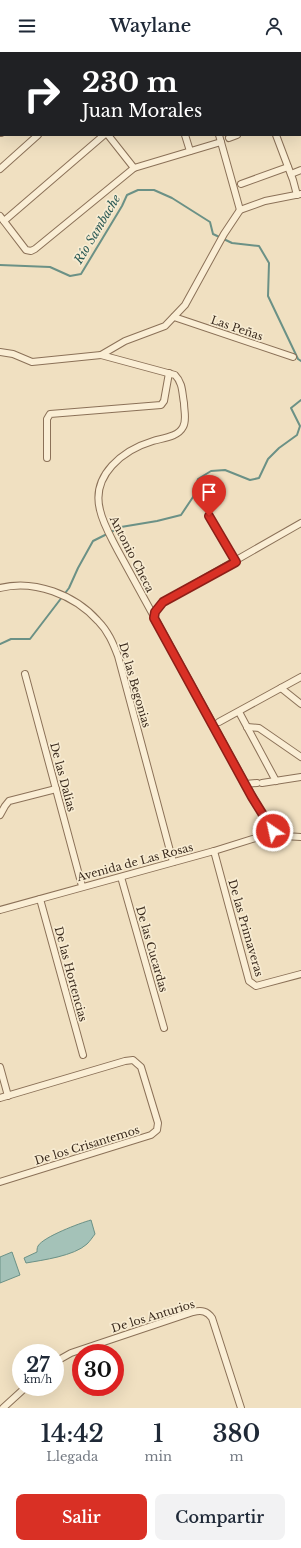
<!DOCTYPE html>
<html lang="es">
<head>
<meta charset="utf-8">
<style>
  body { margin:0; font-family:"Libre Baskerville",serif; background:#f2f2f3; color:#1f2937; height:100vh; display:flex; flex-direction:column; font-size:15px; white-space:nowrap }
  * { box-sizing:border-box; margin:0 }
  p { font-size:13px; color:#747a83 }
  .icon { flex:none; width:22px; height:22px; fill:none; stroke:currentColor; stroke-width:2; stroke-linecap:round; stroke-linejoin:round }
  .map { position:relative; height:1356px; overflow:hidden }
  .sheet { display:flex; flex-direction:column; background:#fff; flex:1 }
  .sheet>* { flex:none }
  .guide { position:absolute; left:0px; top:0px; width:301px; height:84px; box-shadow:0 4px 16px #0002; background:#202124; color:#fff; overflow:hidden }
  .speed { position:absolute; left:12px; top:1292px; display:flex; gap:8px; font-size:20px; font-weight:700; text-align:center }
  .speed>* { display:grid; place-content:center; width:52px; height:52px; border-radius:50%; background:#fff; box-shadow:0 4px 16px #0002; line-height:1 }
  .speed small { font-size:10px; font-weight:400 }
  .speed .limit { border:6px solid #d22; background:#fff; color:#111 }
  .pin { position:absolute; display:grid; place-items:center; width:34px; height:34px; color:#fff; margin:-41px -17px; border-radius:50% 50% 50% 0; rotate:-45deg; box-shadow:0 0 4px #0007 }
  .pin .icon { rotate:45deg }
  .me { position:absolute; width:44px; margin:-22px; rotate:326deg; stroke-linejoin:round; filter:drop-shadow(0 0 3px #0008) }
  .turn { display:flex; align-items:center; gap:14px; height:84px; padding:0 16px; font-size:18px }
  .turn .icon { width:52px; height:52px; stroke-width:2.5 }
  .turn b { display:block; font-size:28px; line-height:34px }
  .eta { display:flex; justify-content:space-evenly; align-items:center; height:68px; text-align:center }
  .eta b { font-size:24px; font-weight:600; line-height:28px }
  .cta { display:flex; gap:8px; margin-top:auto; padding:8px 16px }
  .cta a { flex:1; height:46px; border-radius:8px; background:#d93025; color:#fff; font-size:16px; font-weight:600; line-height:46px; text-align:center }
  .cta a+a { background:#f2f2f3; color:#1f2937 }
  header { display:flex; justify-content:space-between; align-items:center; height:52px; padding:0 16px; background:#fff; font-size:18px; font-weight:600 }
  .map>svg:first-child { display:block }
  .water { fill:#a4c2b8; stroke:#6b9186 }
  .lines { fill:none; stroke-linecap:round; stroke-linejoin:round }
  .stream { stroke:#6b9186; stroke-width:2 }
  .minor-casing { stroke:#8b7158; stroke-width:8 }
  .minor { stroke:#faeed5; stroke-width:6 }
  .route-casing { stroke:#8d1f18; stroke-width:10 }
  .route { stroke:#d93025; stroke-width:7 }
  .labels { text-anchor:middle; dominant-baseline:central; stroke-width:3.5; stroke-linejoin:round; paint-order:stroke }
  .street-label { font-size:11px; fill:#3a2a1d; stroke:#f7ebd1 }
  .water-label { font-size:12px; font-style:italic; fill:#2b5a55; stroke:#f7ebd1 }
</style>
</head>
<body>
<header><svg class="icon" aria-label="menu" viewBox="0 0 24 24"><path d="M4 6h16M4 12h16M4 18h16"/></svg>Waylane<svg class="icon" aria-label="person" viewBox="0 0 24 24"><circle cx="12" cy="8" r="4"/><path d="M4 21q1-7 8-7t8 7"/></svg></header>
<div class="map">
<svg width="301" height="1356" viewBox="0 0 301 1356">
  <rect width="100%" height="100%" fill="#f0e0c1"/>
  <g class="water">
    <path d="M91,1168L95,1182C92,1186 90,1189 87,1192C74,1204 43,1208 26,1211L24,1206L37,1200C37,1198 37,1196 38,1194C43,1185 80,1171 91,1168Z"/>
    <polygon points="12,1200 20,1223 0,1231 0,1205"/>
  </g>
  <g class="lines">
    <g class="stream">
      <polyline points="0,213 50,215 70,224 81,222 122,154 127,143 138,138 154,138 172,146 210,170 213,182 232,191 259,194 269,211 268,244 298,307 301,309"/>
      <polyline points="0,592 11,587 30,587 69,536 78,516 93,489 121,475 157,469 181,463 193,445 198,427 211,419 225,418 250,428 259,426 268,407 279,396 297,383 300,374 291,356 301,348"/>
    </g>
    <g class="minor-casing">
      <g id="minor">
        <polyline points="113,1 114,0"/>
        <polyline points="241,1 244,0"/>
        <polyline points="300,74 301,73"/>
        <polyline points="0,81 1,81"/>
        <polyline points="108,83 134,116"/>
        <polyline points="185,83 190,99"/>
        <polyline points="219,83 240,158"/>
        <polyline points="276,83 293,128 297,143"/>
        <polyline points="229,86 237,83"/>
        <polyline points="0,117 38,83"/>
        <polyline points="291,122 301,118"/>
        <polyline points="241,132 288,115"/>
        <polyline points="0,164 26,198 31,199 35,197 134,116 221,90"/>
        <polyline points="4,169 104,83"/>
        <polyline points="174,265 293,305"/>
        <polyline points="0,300 13,302 32,310 101,303 125,289 165,274 185,253 224,182 240,158 265,149 301,142"/>
        <path d="M101,303L175,323C183,331 182,341 184,351C184,359 187,368 183,375C178,385 163,386 153,389C123,398 91,423 100,458C103,472 111,485 117,497L260,758C274,781 273,784 301,785"/>
        <polyline points="47,406 47,367 50,362 161,353 164,349 169,321"/>
        <polyline points="209,464 236,510"/>
        <path d="M0,536C34,527 75,543 98,569C108,579 113,591 118,604L173,810"/>
        <polyline points="154,566 155,560 163,550 301,471"/>
        <polyline points="25,622 82,834"/>
        <polyline points="281,636 301,652"/>
        <polyline points="239,660 276,729"/>
        <polyline points="219,670 301,625"/>
        <polyline points="247,675 259,676 301,705"/>
        <polyline points="262,731 301,725"/>
        <polyline points="245,732 257,731"/>
        <polyline points="0,763 5,754 9,749 56,737"/>
        <polyline points="214,799 249,929 256,934 301,922"/>
        <polyline points="121,825 164,976"/>
        <polyline points="40,847 83,1003"/>
        <polyline points="0,858 214,799 275,780"/>
        <polyline points="0,1015 8,1044"/>
        <polyline points="0,1046 125,1009 133,1008 141,1015 158,1071 157,1078 151,1083 0,1130"/>
        <path d="M55,1310L71,1301L193,1260C202,1258 207,1259 212,1266L241,1356"/>
        <polyline points="3,1356 26,1335"/>
      </g>
    </g>
    <use href="#minor" class="minor"/>
  </g>
  <g class="lines">
    <g class="route-casing">
      <polyline id="route" points="209,464 236,510 163,550 155,560 154,566 252,745 273,779"/>
    </g>
    <use href="#route" class="route"/>
  </g>
  <g class="labels">
    <g class="street-label">
      <text transform="translate(237 276) rotate(19)">Las Peñas</text>
      <text transform="translate(132 502) rotate(63)">Antonio Checa</text>
      <text transform="translate(135 633) rotate(74)">De las Begonias</text>
      <text transform="translate(63 725) rotate(75)">De las Dalias</text>
      <text transform="translate(135 810) rotate(-15)">Avenida de Las Rosas</text>
      <text transform="translate(246 876) rotate(74)">De las Primaveras</text>
      <text transform="translate(152 897) rotate(74)">De las Cucardas</text>
      <text transform="translate(71 922) rotate(75)">De las Hortencias</text>
      <text transform="translate(87 1093) rotate(-17)">De los Crisantemos</text>
      <text transform="translate(153 1264) rotate(-17)">De los Anturios</text>
    </g>
    <g class="water-label">
      <text transform="translate(97 177) rotate(-59)">Río Sambache</text>
    </g>
  </g>
</svg>
<div class="speed"><div>27<small>km/h</small></div><div class="limit">30</div></div>
<div class="pin" style="left:209px;top:464px;background:#d93025"><svg class="icon" aria-label="arrive" viewBox="0 0 24 24"><path d="M6 21V4h12l-3 4 3 4H6"/></svg></div>
<svg class="me" style="left:273px;top:779px" viewBox="-20 -20 40 40"><circle r="17" fill="#d93025" stroke="#fff" stroke-width="3"/><path d="M0-11L8 9 0 5-8 9z" fill="#fff"/></svg>
<div class="guide">
<div class="turn"><svg class="icon" aria-label="right" viewBox="0 0 24 24"><path d="M7 20v-9h11M14 6l5 5-5 5"/></svg><div><b>230 m</b>Juan Morales</div></div>
</div>
</div>
<section class="sheet">
<div class="eta">
<div><b>14:42</b><p>Llegada</p></div>
<div><b>1</b><p>min</p></div>
<div><b>380</b><p>m</p></div>
</div>
<div class="cta"><a>Salir</a><a>Compartir</a></div>
</section>
</body>
</html>
